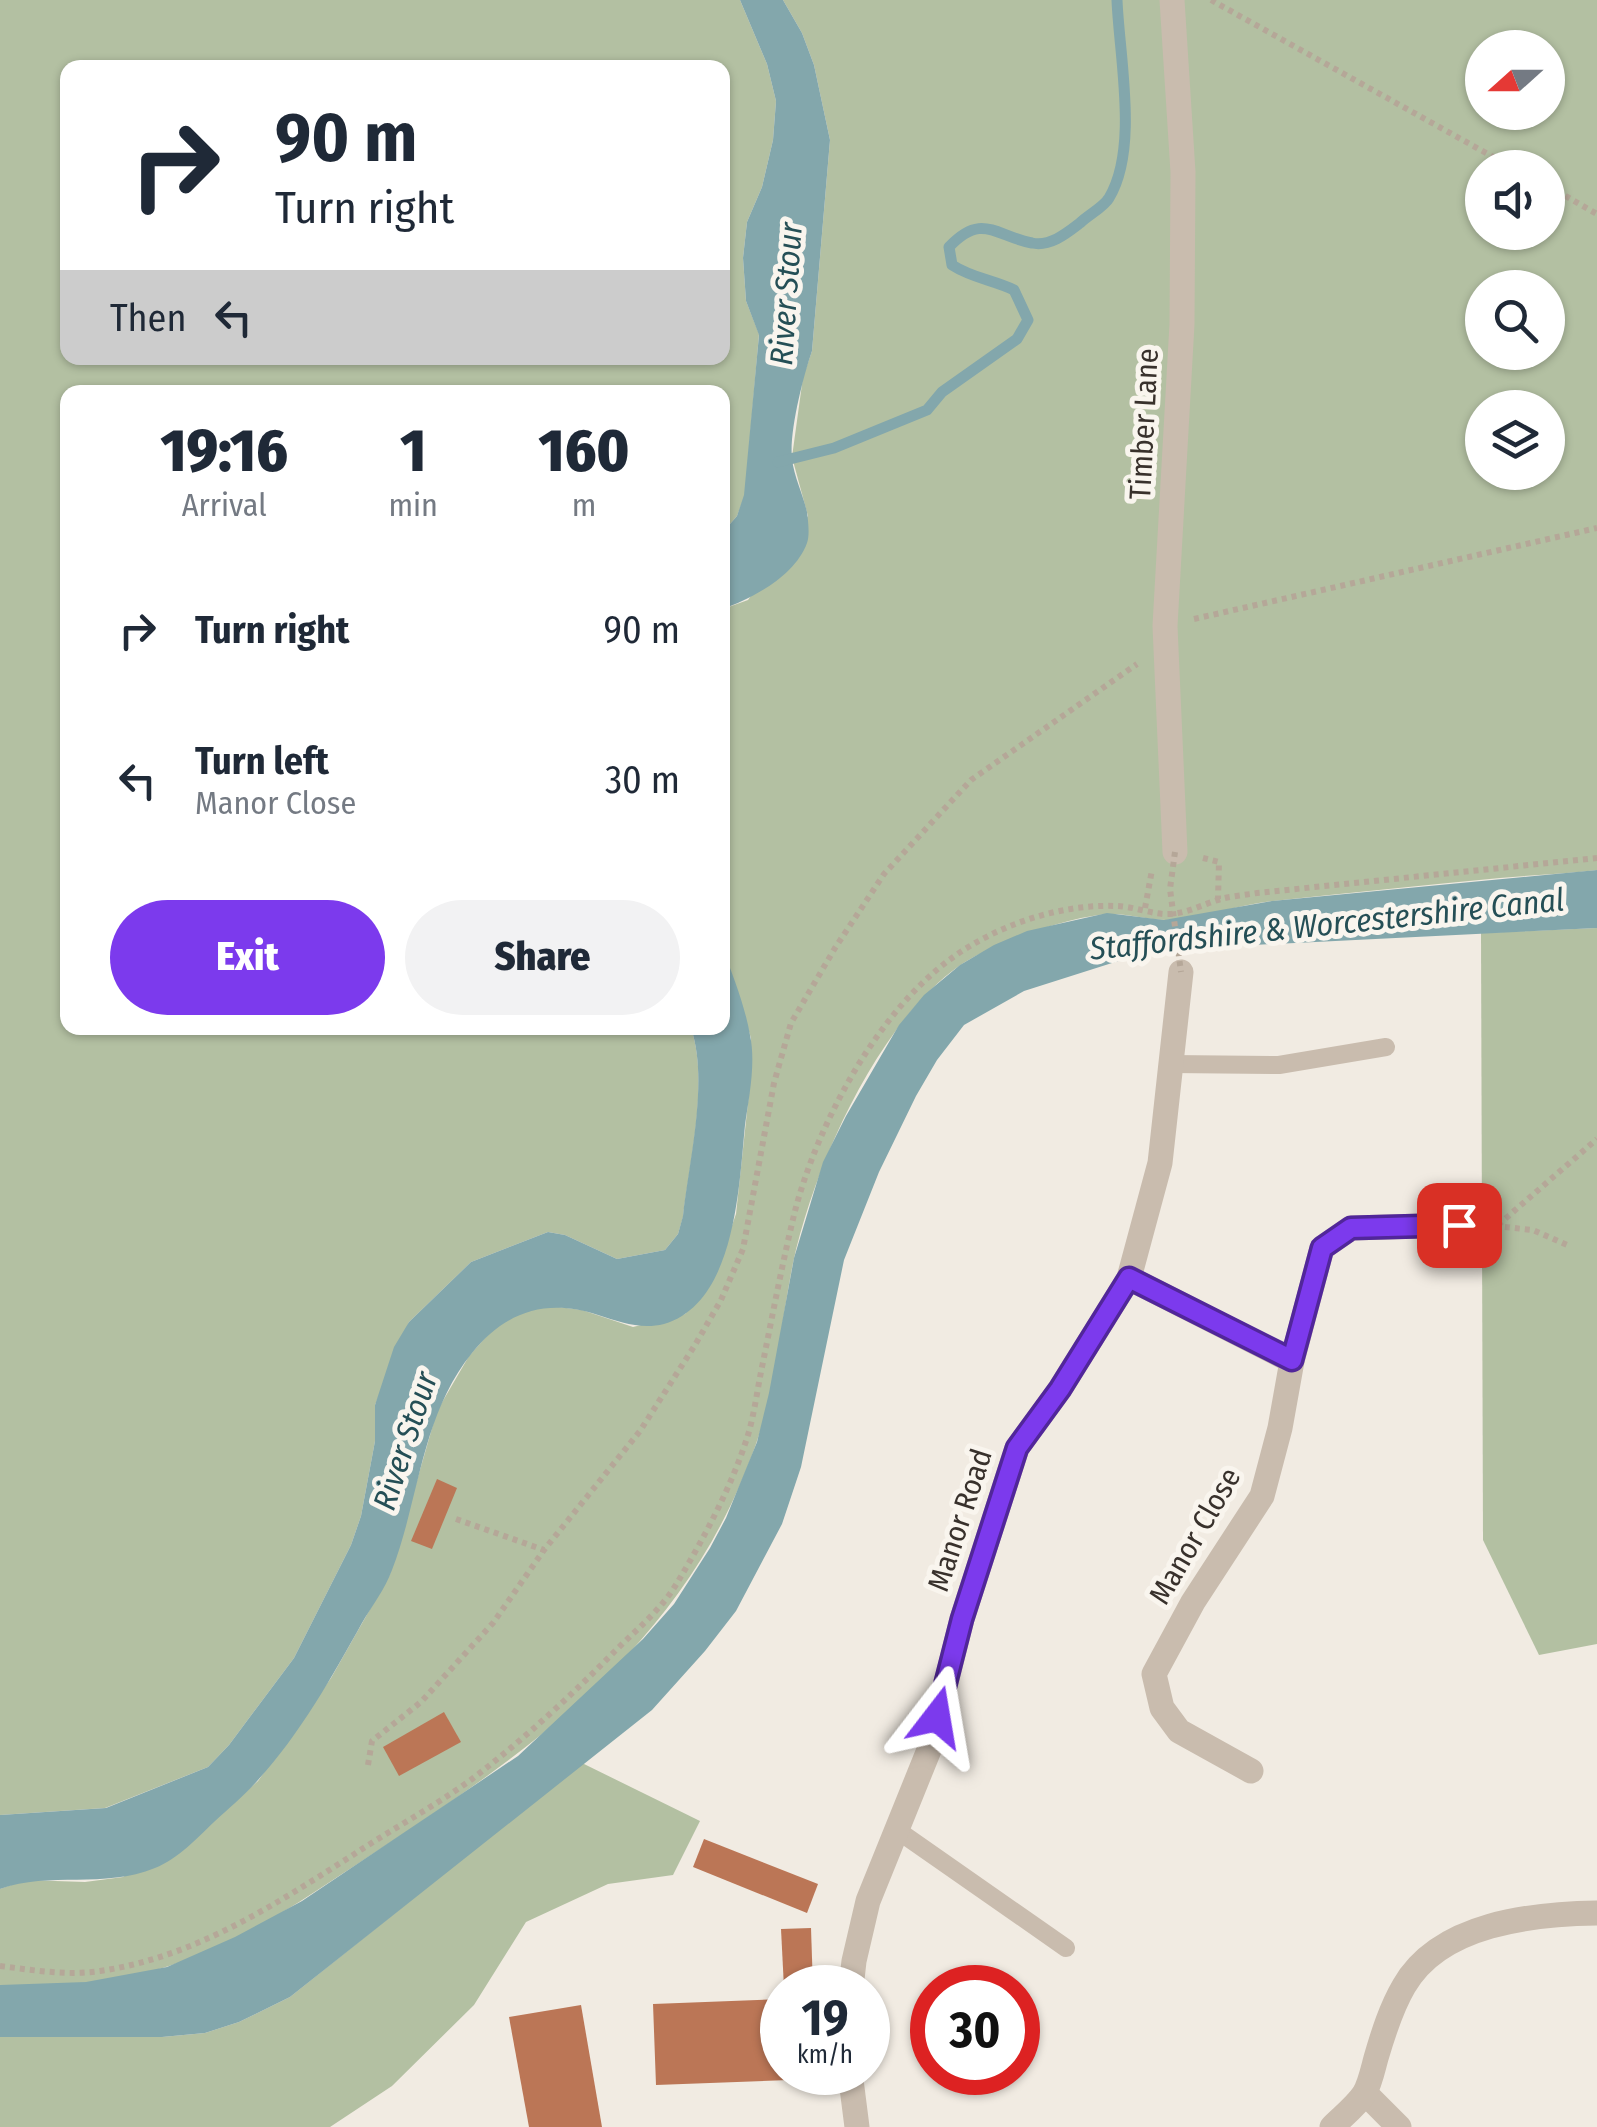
<!DOCTYPE html>
<html lang="en">
<head>
<meta charset="utf-8">
<style>
  body { margin:0; font-family:"Fira Sans Condensed",sans-serif; background:#f2f2f3; color:#1f2937; height:100vh; display:flex; flex-direction:column; font-size:38px; white-space:nowrap }
  * { box-sizing:border-box; margin:0 }
  p { font-size:32px; color:#747a83 }
  .icon { flex:none; width:55px; height:55px; fill:none; stroke:currentColor; stroke-width:2; stroke-linecap:round; stroke-linejoin:round }
  .map { position:relative; flex:1; overflow:hidden }
  .side { position:absolute; left:60px; top:385px; width:670px; height:650px; display:flex; flex-direction:column; background:#fff; border-radius:20px; box-shadow:0 2px 8px #0004 }
  .side>* { flex:none }
  .guide { position:absolute; left:60px; top:60px; width:670px; height:305px; border-radius:20px; box-shadow:0 2px 8px #0004; background:#fff; color:#1f2937; overflow:hidden }
  .needle { width:65px; rotate:249deg }
  .buttons { position:absolute; left:1465px; top:30px; display:grid; gap:20px }
  .buttons a { display:grid; place-items:center; width:100px; height:100px; border-radius:50%; background:#fff; box-shadow:0 2px 8px #0004; font-size:50px }
  .speed { position:absolute; left:760px; top:1965px; display:flex; gap:20px; font-size:50px; font-weight:700; text-align:center }
  .speed>* { display:grid; place-content:center; width:130px; height:130px; border-radius:50%; background:#fff; box-shadow:0 2px 8px #0004; line-height:1 }
  .speed small { font-size:25px; font-weight:400 }
  .speed .limit { border:15px solid #d22; background:#fff; color:#111 }
  .pin { position:absolute; display:grid; place-items:center; width:85px; height:85px; color:#fff; margin:-42px; border-radius:20px; box-shadow:0 5px 15px #0006 }
  .me { position:absolute; width:110px; margin:-55px; rotate:14deg; stroke-linejoin:round; filter:drop-shadow(0 0 8px #0008) }
  .turn { display:flex; align-items:center; gap:35px; height:210px; padding:0 50px; font-size:45px }
  .turn .icon { width:130px; height:130px; stroke-width:2.5 }
  .turn b { display:block; font-size:70px; line-height:85px }
  .then { display:flex; align-items:center; height:95px; padding:0 50px; background:#0003; gap:20px; font-size:38px }
  .eta { display:flex; justify-content:space-evenly; align-items:center; height:170px; text-align:center }
  .eta b { font-size:60px; font-weight:800; line-height:70px }
  .cta { display:flex; gap:20px; margin-top:auto; padding:20px 50px }
  .cta a { flex:1; height:115px; border-radius:60px; background:#7c3aed; color:#fff; font-size:40px; font-weight:800; line-height:115px; text-align:center }
  .cta a+a { background:#f2f2f3; color:#1f2937 }
  ul { padding:0; list-style:none }
  li { display:flex; align-items:center; gap:30px; height:150px; padding:0 50px }
  li div { flex:1 }
  li b { display:block; font-size:38px }
  li em { font-style:normal }
  .map>svg:first-child { display:block }
  .green { fill:#b3c0a2; fill-rule:evenodd }
  .water { fill:#83a7ac }
  .lines { fill:none; stroke-linecap:round; stroke-linejoin:round }
  .stream { stroke:#83a7ac; stroke-width:11 }
  .building { fill:#bb7656 }
  .path { stroke:#b5a798; stroke-width:6; stroke-dasharray:5 5; stroke-linecap:butt }
  .lane { stroke:#c9bcae; stroke-width:18 }
  .street { stroke:#c9bcae; stroke-width:25 }
  .path-bridge { stroke:#b5a798; stroke-width:6; stroke-dasharray:5 5; stroke-linecap:butt }
  .route-casing { stroke:#51269a; stroke-width:25 }
  .route { stroke:#7c3aed; stroke-width:18 }
  .labels { text-anchor:middle; dominant-baseline:central; stroke-width:10; stroke-linejoin:round; paint-order:stroke }
  .street-label { font-size:30px; fill:#38312c; stroke:#f9f5ee }
  .water-label { font-size:32px; font-style:italic; fill:#254f56; stroke:#f9f5ee }
</style>
</head>
<body>
<div class="map">
<svg width="1597" height="2127" viewBox="0 0 1597 2127">
  <rect width="100%" height="100%" fill="#f1ebe2"/>
  <g class="green">
    <path d="M0,0H740L767,64L776,101L773,140L762,187L747,222L743,258L746,301L759,334L745,495L737,516L723,532L722,392H68V1028H691C709,1081 690,1160 683,1217L678,1234L665,1250L617,1259L565,1235L548,1232L471,1262L409,1322L375,1405V1441L361,1516L351,1545L294,1658L229,1745L208,1767L105,1808L0,1815ZM68,68H722V358H68Z"/>
    <path d="M783,0H1597V870C1565,874 1532,875 1500,878C1424,885 1348,893 1273,901C1237,905 1202,919 1166,920C1148,920 1130,914 1112,914C1075,914 990,944 959,966C877,1024 814,1166 793,1263C781,1323 776,1386 756,1444C687,1641 538,1746 371,1855C308,1896 244,1942 172,1965C118,1983 56,1987 0,1985V1889L25,1880L85,1882L123,1877L229,1807L258,1781L331,1678L390,1574L437,1411L469,1356L494,1328L522,1312L551,1306L582,1310L633,1327L685,1314L713,1280L736,1214L750,1084L751,1038L723,949V609L748,600L808,516L792,457L803,377L812,351L830,140L814,65L802,33ZM1482,48H1548V112H1482ZM1482,168H1548V232H1482ZM1482,288H1548V352H1482ZM1482,408H1548V472H1482Z"/>
    <polygon points="1597,928 1597,1644 1539,1655 1483,1540 1481,933"/>
    <polygon points="582,1763 700,1821 673,1875 608,1884 526,1922 474,2005 392,2086 330,2127 0,2127 0,2037 162,2037 205,2033 239,2022 290,1997"/>
  </g>
  <g class="water">
    <path d="M740,0H783L802,33L814,65L830,140L812,351C803,377 789,432 792,459C794,477 803,494 807,512C808,520 810,535 807,543C795,576 753,598 723,609V532L737,516L744,495L759,335L746,301L743,258L747,222L762,187L773,140L776,101L767,64Z"/>
    <polygon points="1597,870 1597,928 1253,945 1207,942 1156,949 1024,991 964,1025 937,1060 916,1096 879,1172 844,1260 801,1467 782,1524 736,1611 705,1651 652,1710 290,1997 239,2022 205,2033 162,2037 0,2037 0,1985 86,1982 167,1967 235,1937 302,1901 518,1756 643,1639 674,1604 710,1548 726,1518 757,1442 769,1393 794,1258 823,1162 846,1116 899,1025 924,995 960,965 994,945 1027,931 1107,913 1164,920 1272,901"/>
    <path d="M723,949C733,976 745,1006 750,1035C756,1063 749,1097 745,1125C739,1185 736,1303 664,1324C641,1330 620,1322 598,1315C547,1298 506,1311 472,1353C421,1416 420,1497 392,1570C385,1589 372,1606 362,1623C332,1677 300,1734 258,1780C245,1795 229,1808 214,1822C197,1838 178,1859 155,1868C104,1889 50,1871 0,1889V1815L106,1808L208,1767L229,1745L294,1658L351,1545L361,1516L375,1441V1405L394,1347L409,1322L471,1262L548,1232L565,1235L617,1259L665,1250L678,1234L683,1216C689,1160 709,1081 691,1028H722Z"/>
  </g>
  <g class="lines">
    <path class="stream" d="M778,462L834,448L927,410L942,392L1017,339L1028,320L1014,290C993,280 972,278 952,265L949,247C982,212 995,236 1032,243C1050,247 1067,233 1080,223C1088,215 1104,207 1109,198C1139,149 1119,55 1117,0"/>
  </g>
  <g class="building">
    <polygon points="437,1479 457,1488 432,1549 411,1541"/>
    <polygon points="444,1712 461,1742 399,1776 383,1747"/>
    <polygon points="704,1839 818,1884 807,1913 693,1867"/>
    <polygon points="811,1928 813,1988 784,1988 781,1929"/>
    <polygon points="782,1999 782,2072 816,2072 816,2079 656,2085 653,2004"/>
    <polygon points="581,2005 602,2127 529,2127 509,2017"/>
  </g>
  <g class="lines">
    <g class="path">
      <polyline points="1211,0 1513,168"/>
      <polyline points="1548,186 1597,214"/>
      <polyline points="1194,619 1597,528"/>
      <polyline points="1203,858 1219,862 1218,899"/>
      <polyline points="1145,908 1152,870"/>
      <polyline points="1485,1225 1533,1230 1567,1245"/>
      <polyline points="1498,1225 1597,1139"/>
      <polyline points="456,1519 544,1550"/>
      <polyline points="368,1765 372,1741 421,1702 493,1623 544,1550 640,1431 695,1345 721,1300 743,1249 774,1083 791,1023 835,948 884,874 971,780 1137,664"/>
      <path d="M0,1966C33,1970 67,1976 100,1971C196,1957 276,1904 356,1853C394,1828 435,1806 472,1779C523,1740 571,1696 615,1651C636,1630 662,1609 677,1583C704,1538 732,1486 748,1435C754,1415 757,1392 761,1372C772,1318 782,1264 795,1211C818,1123 878,1011 952,958C997,925 1060,904 1115,906C1133,906 1154,915 1169,914C1189,913 1203,904 1221,899C1232,896 1245,895 1257,893L1597,858"/>
    </g>
    <g class="lane">
      <polyline points="1171,1064 1279,1065 1386,1047"/>
      <polyline points="897,1830 1066,1948"/>
    </g>
    <g class="street">
      <polyline points="1172,0 1183,172 1182,324 1165,626 1175,852"/>
      <polyline points="1129,1278 1292,1361"/>
      <polyline points="1251,1771 1179,1731 1162,1708 1154,1674 1193,1602 1262,1496 1280,1428 1292,1361 1322,1248 1351,1228 1459,1225"/>
      <polyline points="851,1988 854,1961 868,1901 929,1750 962,1619 1017,1448 1060,1389 1129,1278 1160,1163 1181,972"/>
      <polyline points="850,2072 857,2127"/>
      <polyline points="1365,2093 1399,2127"/>
      <path d="M1332,2127C1342,2117 1356,2106 1364,2094C1370,2084 1373,2069 1376,2058C1383,2034 1391,2008 1404,1986C1440,1923 1533,1914 1597,1913"/>
    </g>
    <polyline class="path-bridge" points="1175,852 1170,889 1181,972"/>
  </g>
  <g class="lines">
    <g class="route-casing">
      <polyline id="route" points="937,1717 962,1619 1017,1448 1060,1389 1129,1278 1292,1360 1322,1248 1351,1228 1459,1225"/>
    </g>
    <use href="#route" class="route"/>
  </g>
  <g class="labels">
    <g class="street-label">
      <text transform="translate(1144 424) rotate(-87)">Timber Lane</text>
      <text transform="translate(960 1520) rotate(-72)">Manor Road</text>
      <text transform="translate(1195 1536) rotate(-60)">Manor Close</text>
    </g>
    <g class="water-label">
      <text transform="translate(786 294) rotate(-86)">River Stour</text>
      <text transform="translate(1327 924) rotate(-6)">Staffordshire &amp; Worcestershire Canal</text>
      <text transform="translate(405 1441) rotate(-72)">River Stour</text>
    </g>
  </g>
</svg>
<div class="buttons">
<a><svg class="needle" viewBox="-14 -14 28 28"><path d="M0-13l5 13h-10z" fill="#e53935"/><path d="M0 13l5-13h-10z" fill="#747a83"/></svg></a>
<a><svg class="icon" aria-label="sound" viewBox="0 0 24 24"><path d="M4 9h4l5-4v14l-5-4H4zM17 9q2 3 0 6"/></svg></a>
<a><svg class="icon" aria-label="search" viewBox="0 0 24 24"><circle cx="10" cy="10" r="6"/><path d="M15 15l6 6"/></svg></a>
<a><svg class="icon" aria-label="layers" viewBox="0 0 24 24"><path d="M12 4l9 5-9 5-9-5zM3 14l9 5 9-5"/></svg></a>
</div>
<div class="speed"><div>19<small>km/h</small></div><div class="limit">30</div></div>
<div class="pin" style="left:1459px;top:1225px;background:#d93025"><svg class="icon" aria-label="arrive" viewBox="0 0 24 24"><path d="M6 21V4h12l-3 4 3 4H6"/></svg></div>
<svg class="me" style="left:937px;top:1717px" viewBox="-20 -20 40 40"><path d="M0-17L14 15 0 8-14 15z" fill="#7c3aed" stroke="#fff" stroke-width="4"/></svg>
<div class="guide">
<div class="turn"><svg class="icon" aria-label="right" viewBox="0 0 24 24"><path d="M7 20v-9h11M14 6l5 5-5 5"/></svg><div><b>90 m</b>Turn right</div></div>
<div class="then">Then<svg class="icon" aria-label="left" viewBox="0 0 24 24"><path d="M17 20v-9H6M10 6l-5 5 5 5"/></svg></div>
</div>
<section class="side">
<div class="eta">
<div><b>19:16</b><p>Arrival</p></div>
<div><b>1</b><p>min</p></div>
<div><b>160</b><p>m</p></div>
</div>
<ul>
<li><svg class="icon" aria-label="right" viewBox="0 0 24 24"><path d="M7 20v-9h11M14 6l5 5-5 5"/></svg><div><b>Turn right</b></div><em>90 m</em></li>
<li><svg class="icon" aria-label="left" viewBox="0 0 24 24"><path d="M17 20v-9H6M10 6l-5 5 5 5"/></svg><div><b>Turn left</b><p>Manor Close</p></div><em>30 m</em></li>
</ul>
<div class="cta"><a>Exit</a><a>Share</a></div>
</section>
</div>
</body>
</html>
